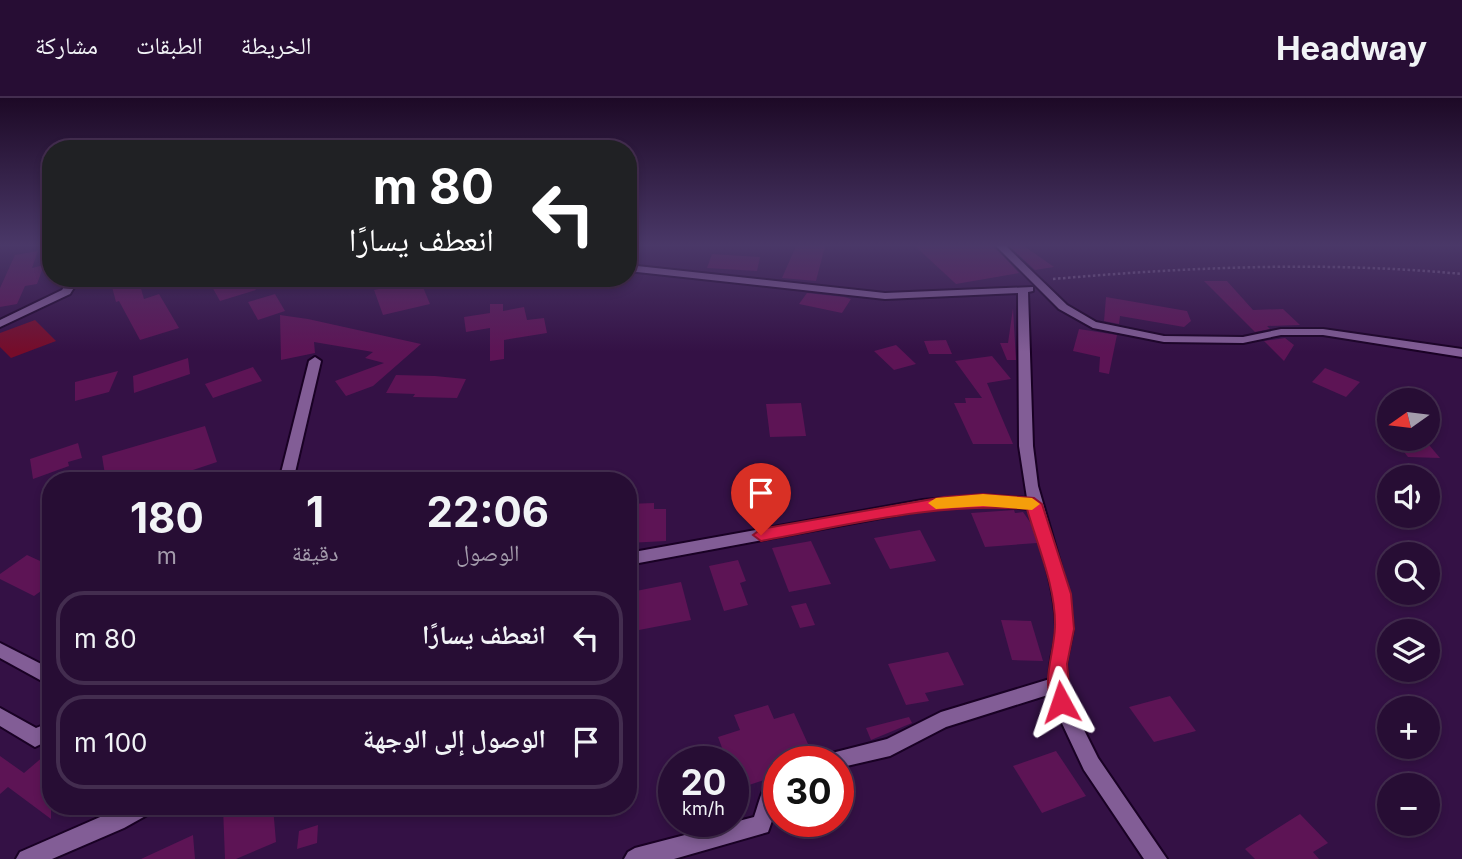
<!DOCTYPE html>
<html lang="ar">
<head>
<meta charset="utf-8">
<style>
  body { margin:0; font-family:Inter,"Noto Naskh Arabic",sans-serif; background:#331b40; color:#f1f3f6; direction:rtl; height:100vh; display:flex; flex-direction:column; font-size:26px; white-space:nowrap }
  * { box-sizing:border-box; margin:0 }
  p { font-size:23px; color:#a49cac }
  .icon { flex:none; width:38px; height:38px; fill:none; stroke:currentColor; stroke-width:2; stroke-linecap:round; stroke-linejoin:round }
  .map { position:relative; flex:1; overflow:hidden; direction:ltr }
  .details { position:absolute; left:42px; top:374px; width:595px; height:343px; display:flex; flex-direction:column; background:#270d34; border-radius:28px; box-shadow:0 4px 10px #0003,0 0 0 2px #432d4f; direction:rtl }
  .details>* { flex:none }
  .guide { position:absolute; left:42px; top:42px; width:595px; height:147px; border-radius:28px; box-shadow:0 4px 10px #0003,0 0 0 2px #432d4f; direction:rtl; background:#202124; color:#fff; overflow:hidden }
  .needle { width:46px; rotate:256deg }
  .tools { position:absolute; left:1377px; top:290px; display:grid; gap:14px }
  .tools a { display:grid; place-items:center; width:63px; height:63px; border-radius:50%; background:#270d34; box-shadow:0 4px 10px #0003,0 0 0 2px #432d4f; font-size:35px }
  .speed { position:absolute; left:658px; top:648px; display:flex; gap:14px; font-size:35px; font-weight:700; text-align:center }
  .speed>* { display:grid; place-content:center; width:91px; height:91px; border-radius:50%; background:#270d34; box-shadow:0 4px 10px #0003,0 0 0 2px #432d4f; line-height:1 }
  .speed small { font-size:18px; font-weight:400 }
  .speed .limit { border:10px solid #d22; background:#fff; color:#111 }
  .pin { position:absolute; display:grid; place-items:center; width:60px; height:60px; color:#fff; margin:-72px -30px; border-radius:50% 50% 50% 0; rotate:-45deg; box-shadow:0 0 7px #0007 }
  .pin .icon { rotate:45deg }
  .me { position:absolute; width:77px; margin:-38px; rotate:355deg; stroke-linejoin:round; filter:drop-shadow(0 0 5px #0008) }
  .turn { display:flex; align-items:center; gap:24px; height:147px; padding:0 28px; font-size:32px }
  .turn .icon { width:91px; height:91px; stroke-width:2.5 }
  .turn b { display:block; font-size:49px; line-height:60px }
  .eta { display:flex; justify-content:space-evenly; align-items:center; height:119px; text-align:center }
  .eta b { font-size:42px; font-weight:700; line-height:49px }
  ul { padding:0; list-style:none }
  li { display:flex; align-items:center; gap:21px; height:94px; margin:0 14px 10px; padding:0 14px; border:4px solid #432d4f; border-radius:28px }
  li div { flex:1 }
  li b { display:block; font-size:26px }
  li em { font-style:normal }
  header { display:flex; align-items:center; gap:42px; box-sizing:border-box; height:98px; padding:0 35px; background:#270d34; border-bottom:2px solid #432d4f }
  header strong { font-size:33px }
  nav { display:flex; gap:38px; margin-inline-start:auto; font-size:24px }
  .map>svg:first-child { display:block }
  .green { fill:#760c2a }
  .building { fill:#5d1455 }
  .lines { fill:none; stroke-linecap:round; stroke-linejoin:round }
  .minor-casing { stroke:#190124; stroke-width:4 }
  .path { stroke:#856894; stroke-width:2.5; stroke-dasharray:2.5 2.5; stroke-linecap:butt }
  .minor { fill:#825d96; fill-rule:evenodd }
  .route { fill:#e11d48; stroke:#92132f; stroke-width:2 }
  .slow { fill:#f59e0b }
</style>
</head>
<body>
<header>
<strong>Headway</strong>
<nav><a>الخريطة</a><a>الطبقات</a><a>مشاركة</a></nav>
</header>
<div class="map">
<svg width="1462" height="761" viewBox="0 0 1462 761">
  <rect width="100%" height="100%" fill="#341145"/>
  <polygon class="green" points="35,222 56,243 11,260 0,249 0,235"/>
  <g class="building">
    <polygon points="796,148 825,148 816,183 782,180"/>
    <polygon points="915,148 994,148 1019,175 956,186"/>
    <polygon points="1009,148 1024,148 1054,169 1035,172"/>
    <polygon points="38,153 32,170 44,167 37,186 25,188 17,206 0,209 0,190 15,157"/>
    <polygon points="712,156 760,159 757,173 707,170"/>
    <polygon points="129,180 138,180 144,201 159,196 179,230 140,242 119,203 116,204 111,185"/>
    <polygon points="207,180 249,180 256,192 220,203"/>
    <polygon points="420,182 430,206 383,217 374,192"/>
    <polygon points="1204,183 1227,183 1253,212 1283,211 1300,227 1267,228 1270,231 1255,234"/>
    <polygon points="807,195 844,199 851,201 842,215 799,206"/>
    <polygon points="275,196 285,213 258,222 248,204"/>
    <polygon points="1106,199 1187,213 1191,223 1184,229 1120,218 1119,226 1104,223"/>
    <polygon points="490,206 503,206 503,213 524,209 527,222 544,220 547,235 504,242 504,261 490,263 490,230 466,234 464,219 490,215"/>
    <polygon points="1013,210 1016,262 1007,262 1000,245 1008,245"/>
    <polygon points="280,217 308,221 421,246 373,288 346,298 335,283 384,265 365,260 373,254 314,244 315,255 281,262"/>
    <polygon points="1079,231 1117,237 1109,276 1099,274 1100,259 1073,253"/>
    <polygon points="1285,240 1294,247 1284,263 1264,243"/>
    <polygon points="946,242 952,256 929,256 924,243"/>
    <polygon points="896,247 916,266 894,272 874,253"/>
    <polygon points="992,258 1011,281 987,285 1013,346 973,346 954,305 966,305 965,300 982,300 955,263"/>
    <polygon points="188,260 190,276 134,295 133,278"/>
    <polygon points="253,269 262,283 213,300 205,286"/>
    <polygon points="1325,270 1360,284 1346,299 1312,284"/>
    <polygon points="118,273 109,294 75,303 75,284"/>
    <polygon points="396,277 435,278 466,281 457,300 413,299 415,296 386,295"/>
    <polygon points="801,305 806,338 770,339 766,306"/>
    <polygon points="205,328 217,364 160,383 106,383 102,358"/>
    <polygon points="1394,341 1424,341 1440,360 1408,359"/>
    <polygon points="78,345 82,360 68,364 69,368 33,381 30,361"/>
    <polygon points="654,405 654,411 666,411 666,443 628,445 628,406"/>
    <polygon points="1014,412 1015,415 1023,414 1032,427 1037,445 985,449 971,415"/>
    <polygon points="920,432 936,463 890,471 874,440"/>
    <polygon points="811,443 831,486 789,494 772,450"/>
    <polygon points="27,457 51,468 51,486 34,498 0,481 0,476"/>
    <polygon points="738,462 746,483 740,485 748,507 724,513 709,468"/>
    <polygon points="681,484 691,522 639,532 631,494"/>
    <polygon points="806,505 815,527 800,530 791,508"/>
    <polygon points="1001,522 1031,523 1043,563 1012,562"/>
    <polygon points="948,554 964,587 925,595 929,603 906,607 888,566"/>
    <polygon points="1170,598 1196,633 1154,644 1129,609"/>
    <polygon points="768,607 774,621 794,615 808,646 789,652 793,663 779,663 779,674 767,681 737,691 733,663 727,663 718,639 740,632 734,617"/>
    <polygon points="909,619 912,625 871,642 866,630"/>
    <polygon points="51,652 51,721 8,689 0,696 0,658 24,675"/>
    <polygon points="1056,653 1086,698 1042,715 1013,668"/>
    <polygon points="223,709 273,709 276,744 236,761 225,761"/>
    <polygon points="1300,716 1328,745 1313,754 1319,761 1255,761 1245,751"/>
    <polygon points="318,727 317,745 297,751 299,733"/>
    <polygon points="193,737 195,761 141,761"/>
  </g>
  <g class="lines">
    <g class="minor-casing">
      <g id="minor">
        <polygon points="996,148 1006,148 1067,207 1096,224 1164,238 1243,239 1281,231 1323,231 1462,251 1462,259 1323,237 1281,237 1243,245 1164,244 1093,230 1059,211"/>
        <path d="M628,167L885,195L1033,189V193L1028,194L1033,348L1038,388L1069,496L1073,531L1066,566L1070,604L1098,660L1167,761H1144L1084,672L1052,604L1051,596L946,629L890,658L838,670V663H821L824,657L887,641L941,614L1050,581C1048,560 1057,546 1056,528C1055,488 1040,449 1030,411L983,407L923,412L628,467V455L923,402L983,397L1027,400L1019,348L1018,195L885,201L628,173Z"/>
        <polygon points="70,180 80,180 70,196 0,229 0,222 62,192"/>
        <polygon points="315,259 321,263 293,383 279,383 309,263"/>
        <polygon points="0,545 51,571 51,588 0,560"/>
        <polygon points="0,610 36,630 51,624 51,641 35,649 0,628"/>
        <path d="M779,676V703L768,734L674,761H624L628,754L635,750L754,719C760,703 762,682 779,676Z"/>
        <polygon points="123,709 152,709 149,716 124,730 52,761 16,761 20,754"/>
      </g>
    </g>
    <path class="path" d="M1053,181C1190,169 1325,163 1462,176"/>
    <use href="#minor" class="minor"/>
  </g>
  <linearGradient id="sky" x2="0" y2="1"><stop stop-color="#1d0926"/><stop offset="0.58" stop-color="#4a3868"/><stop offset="1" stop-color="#4a3868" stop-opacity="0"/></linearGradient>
  <rect width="1462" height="254" fill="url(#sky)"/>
  <path class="route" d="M983,396L1034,400L1042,406L1071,496L1074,531L1067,566L1071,604L1068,610L1061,613L1053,610C1041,583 1054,557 1055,529C1056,490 1038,449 1027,411C937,404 849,427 761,443L753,437L761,431L944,399Z"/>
  <polygon class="slow" points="983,396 1032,400 1040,406 1032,412 983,408 936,411 928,405 936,400"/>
</svg>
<div class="tools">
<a><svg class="needle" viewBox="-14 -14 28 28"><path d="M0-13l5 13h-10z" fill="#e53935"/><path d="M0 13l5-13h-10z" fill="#a49cac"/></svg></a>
<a><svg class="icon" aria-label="sound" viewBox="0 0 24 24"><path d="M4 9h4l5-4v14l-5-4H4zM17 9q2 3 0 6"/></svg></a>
<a><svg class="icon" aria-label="search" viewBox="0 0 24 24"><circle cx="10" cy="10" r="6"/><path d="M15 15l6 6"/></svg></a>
<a><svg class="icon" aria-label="layers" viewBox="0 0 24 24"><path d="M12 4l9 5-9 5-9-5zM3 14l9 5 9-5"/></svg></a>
<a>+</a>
<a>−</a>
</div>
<div class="speed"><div>20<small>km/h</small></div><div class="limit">30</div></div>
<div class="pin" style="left:761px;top:437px;background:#d93025"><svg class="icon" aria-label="arrive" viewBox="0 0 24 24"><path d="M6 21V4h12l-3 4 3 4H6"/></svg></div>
<svg class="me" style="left:1061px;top:604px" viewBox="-20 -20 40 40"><path d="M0-17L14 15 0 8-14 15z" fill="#e11d48" stroke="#fff" stroke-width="4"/></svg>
<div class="guide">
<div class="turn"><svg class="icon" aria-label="left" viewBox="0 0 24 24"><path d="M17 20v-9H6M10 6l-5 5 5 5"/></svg><div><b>80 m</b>انعطف يسارًا</div></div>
</div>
<section class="details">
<div class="eta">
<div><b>22:06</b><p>الوصول</p></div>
<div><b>1</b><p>دقيقة</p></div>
<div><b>180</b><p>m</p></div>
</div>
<ul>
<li><svg class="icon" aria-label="left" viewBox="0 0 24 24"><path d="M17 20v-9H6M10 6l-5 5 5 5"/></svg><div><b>انعطف يسارًا</b></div><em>80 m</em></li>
<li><svg class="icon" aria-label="arrive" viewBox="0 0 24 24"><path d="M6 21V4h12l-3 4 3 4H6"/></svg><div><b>الوصول إلى الوجهة</b></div><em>100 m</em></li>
</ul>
</section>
</div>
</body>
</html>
